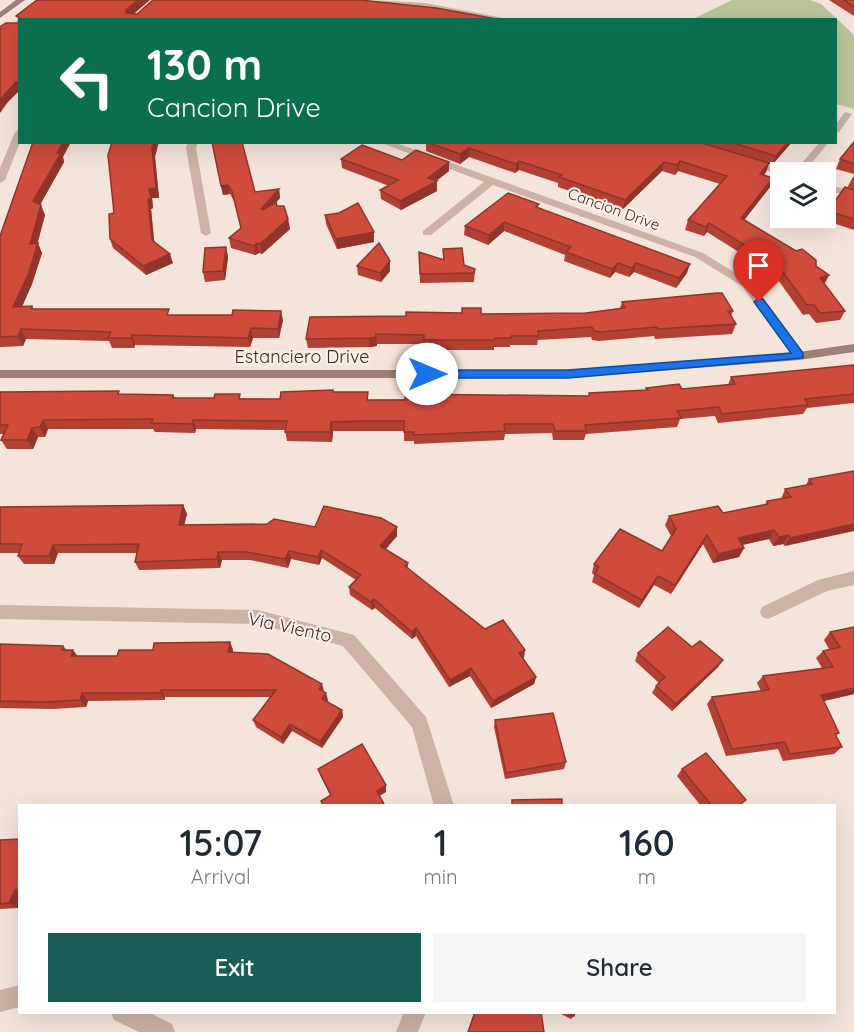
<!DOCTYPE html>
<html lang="en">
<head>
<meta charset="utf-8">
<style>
  body { margin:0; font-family:Quicksand,sans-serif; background:#f6f6f7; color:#1f2937; height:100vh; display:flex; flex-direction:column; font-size:22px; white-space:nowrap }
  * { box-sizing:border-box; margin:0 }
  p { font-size:20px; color:#747a83 }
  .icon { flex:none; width:33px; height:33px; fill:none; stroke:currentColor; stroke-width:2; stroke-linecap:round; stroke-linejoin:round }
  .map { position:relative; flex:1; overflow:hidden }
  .side { position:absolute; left:18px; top:804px; width:818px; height:210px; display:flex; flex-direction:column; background:#fff; border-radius:0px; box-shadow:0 6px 24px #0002 }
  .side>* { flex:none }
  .hud { position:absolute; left:18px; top:18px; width:819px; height:126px; border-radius:0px; box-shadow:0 6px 24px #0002; background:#0b6e4f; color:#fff; overflow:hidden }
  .buttons { position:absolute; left:770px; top:162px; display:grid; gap:12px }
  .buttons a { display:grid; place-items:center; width:66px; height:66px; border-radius:0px; background:#fff; box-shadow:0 6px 24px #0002; font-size:30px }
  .pin { position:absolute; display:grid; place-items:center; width:51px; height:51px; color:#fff; margin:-62px -26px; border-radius:50% 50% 50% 0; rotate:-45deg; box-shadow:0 0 6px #0007 }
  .pin .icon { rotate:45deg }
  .me { position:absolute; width:66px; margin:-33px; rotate:90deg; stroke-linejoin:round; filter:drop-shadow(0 0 4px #0008) }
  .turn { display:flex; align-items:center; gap:21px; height:126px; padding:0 30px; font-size:27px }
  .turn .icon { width:78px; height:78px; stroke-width:2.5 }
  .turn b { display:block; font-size:42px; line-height:51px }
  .eta { display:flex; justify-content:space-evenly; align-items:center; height:102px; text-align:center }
  .eta b { font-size:36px; font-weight:600; line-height:42px }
  .button { display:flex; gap:12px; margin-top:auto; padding:12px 30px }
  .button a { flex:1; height:69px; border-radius:0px; background:#195d57; color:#fff; font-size:24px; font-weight:600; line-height:69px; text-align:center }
  .button a+a { background:#f6f6f7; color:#1f2937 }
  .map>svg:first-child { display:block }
  .green { fill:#bbc499 }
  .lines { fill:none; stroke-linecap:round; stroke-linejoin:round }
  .street { fill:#cdb2a5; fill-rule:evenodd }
  .secondary { fill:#a08076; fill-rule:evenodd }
  .wall { fill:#b24134 }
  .shaded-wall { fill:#91352b }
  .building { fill:#cf4c3d; stroke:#91352b; stroke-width:1.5 }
  .route { fill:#1a73e8; stroke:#114b97; stroke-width:1.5 }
  .labels { text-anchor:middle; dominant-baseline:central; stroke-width:4.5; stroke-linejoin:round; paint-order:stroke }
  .far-street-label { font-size:15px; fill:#382a27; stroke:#fbefe7 }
  .street-label { font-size:18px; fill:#382a27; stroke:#fbefe7 }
</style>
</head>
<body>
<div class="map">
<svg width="854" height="1032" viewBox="0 0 854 1032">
  <rect width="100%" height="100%" fill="#f4e4da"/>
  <polygon class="green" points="732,0 810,0 821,4 854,35 854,109 836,104 836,20 693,19"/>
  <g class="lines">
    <g class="street">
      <polygon points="372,0 425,3 514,20 495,20"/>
      <polygon points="845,112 852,114 839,132 836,133 836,124"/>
      <polygon points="20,129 20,142 5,180 0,183 0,168 15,132"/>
      <polygon points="188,142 198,142 196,148 211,233 206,236 201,233 186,148"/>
      <polygon points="379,142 393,142 703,253 750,282 805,356 799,360 795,359 742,286 695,257 493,185 431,235 423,235 423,231 484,182"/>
      <polygon points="820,142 829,142 804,172 794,172"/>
      <polygon points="749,160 785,170 787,172 780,172 780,174 746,165 744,163"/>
      <polygon points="825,183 854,192 854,198 825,189"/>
      <polygon points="854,571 854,585 827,591 768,619 762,617 760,612 762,607 818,580"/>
      <polygon points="0,605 258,610 354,635 426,717 454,806 434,806 412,727 343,646 258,624 0,619"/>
      <polygon points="20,985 20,1007 0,1012 0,990"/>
      <polygon points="111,1012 148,1012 172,1024 175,1032 139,1032 114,1020"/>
      <polygon points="404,1012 426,1012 418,1032 396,1032"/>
    </g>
    <g class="secondary">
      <polygon points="16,0 25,0 0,18 0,12"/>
      <polygon points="854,344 854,352 799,360 568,378 0,378 0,370 568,370 799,352"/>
    </g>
  </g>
  <g class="wall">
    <polygon points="829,0 854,0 854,16"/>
    <polygon points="212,142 255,192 279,189 280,198 276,202 277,206 288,219 290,229 262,254 259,253 255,255 231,248 229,238 241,228 234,201 230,194 223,195"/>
    <polygon points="426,142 792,142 772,165 769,164 766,172 764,175 770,187 744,220 816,266 829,275 824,284 845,311 840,320 816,323 809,314 803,315 776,277 769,271 707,232 704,236 685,230 688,220 720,184 678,171 675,175 662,171 623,209 558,187 558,183 519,170 515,173 469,157 460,164 426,151"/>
    <polygon points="854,142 854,174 836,169 840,159"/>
    <polygon points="63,157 64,162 40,205 45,215 37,243 42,253 32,284 22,306 32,306 34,309 283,320 279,338 253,338 250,347 135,345 134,348 112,348 109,341 26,339 23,346 0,347 0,236"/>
    <polygon points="155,157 159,198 152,198 153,208 151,209 154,241 173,263 146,275 113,248 110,239 114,213"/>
    <polygon points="341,159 402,160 449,162 449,171 436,181 437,191 401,210 381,199 380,190 389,186 342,168"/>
    <polygon points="854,175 854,230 824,220 828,211 847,188"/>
    <polygon points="539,208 687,273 676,288 634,272 629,277 615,272 610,278 564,261 565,255 504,231 488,245 464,235 465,226"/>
    <polygon points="325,215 374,232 374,242 337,249 326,224"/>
    <polygon points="226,247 228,257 225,280 205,282 203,272"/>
    <polygon points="443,249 464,265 475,269 474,282 420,283 419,252 443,259"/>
    <polygon points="390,261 390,271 381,282 358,275 357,266"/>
    <polygon points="622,302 733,311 731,316 736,324 732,334 655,339 654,336 599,341 592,340 591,337 538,340 537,345 510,345 510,347 494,347 494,350 424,350 424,344 377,344 377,346 369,347 308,348 306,339 406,316 586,313 620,308"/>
    <polygon points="854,365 854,403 807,408 803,414 718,423 715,416 680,419 677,427 586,434 584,440 553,440 552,433 505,434 504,440 414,444 414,441 404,441 404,431 333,431 332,442 287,441 285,430 196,429 195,433 155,432 153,429 48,429 45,437 38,437 33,449 7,449 1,440 4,434 0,434 0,392 173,395 175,398 280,399 333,390 333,392 368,392 368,400 588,396 589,393 646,390 646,388 682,389 728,385 731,377"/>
    <polygon points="854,471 785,546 783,544 773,546 769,539 742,545 744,548 739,557 713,563 703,544 671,594 654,585 639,608 592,582 594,575 592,573 594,564 662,551 671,536 665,525 669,516 723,513 765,505 767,501 781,499 785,489 806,485 809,479"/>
    <polygon points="183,505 187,514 184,525 315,527 397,536 385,549 408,563 408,569 485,629 524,658 522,658 536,677 534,684 491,708 470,676 449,687 416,636 412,639 375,608 372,610 350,595 349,587 356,580 322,558 319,565 291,559 288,568 250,560 222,560 220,568 139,570 135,562 137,553 58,553 54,564 24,564 18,556 19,553 0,553 0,507"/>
    <polygon points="854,627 854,694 824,701 839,733 836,736 842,747 834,754 783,761 778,749 726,756 707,704 712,697 761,691 757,683 763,676 822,668 816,658 823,651 829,649 824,640 830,632"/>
    <polygon points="230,642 233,650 233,653 324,692 328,700 327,702 342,710 343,717 322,748 292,731 283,744 256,727 253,720 270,697 165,697 165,700 88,701 86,707 53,709 0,708 0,644 63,646 67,650 78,656 117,656 153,650"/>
    <polygon points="692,647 723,660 718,667 672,711 652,693 656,686 659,683 635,661 638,653"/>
    <polygon points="495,720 566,762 564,769 505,779 494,727"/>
    <polygon points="318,769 386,792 379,796 385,806 323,806 321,801 330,795 320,775"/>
    <polygon points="682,769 741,806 701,806 677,776"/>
    <polygon points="20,839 20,903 18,908 0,909 0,840"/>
    <polygon points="557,1012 575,1012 574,1016 571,1019"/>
  </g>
  <g class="shaded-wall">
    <polygon points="138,0 150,0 129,18 126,13 126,10"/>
    <polygon points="20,81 20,90 8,102 0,113 0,100 16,82"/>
    <polygon points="63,142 71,142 63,157 64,162 37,210 33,201"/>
    <polygon points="154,142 159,142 155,157 159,198 152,198 153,208 151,209 155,249 152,240 148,199 152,148"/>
    <polygon points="788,142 792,142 772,165 776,156"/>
    <polygon points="469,148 469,157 460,164 460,154"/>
    <polygon points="519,161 519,170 515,173 516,164"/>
    <polygon points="680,161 678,171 675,175 677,165"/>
    <polygon points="449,162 449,171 431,185 437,181 437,191 401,210 400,201 428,178"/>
    <polygon points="664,162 662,171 623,209 625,200"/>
    <polygon points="769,163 766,172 757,183 760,174"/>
    <polygon points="773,178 770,187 738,228 741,218"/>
    <polygon points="228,185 230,194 223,195 221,186"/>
    <polygon points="279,189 280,198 263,218 261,209"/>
    <polygon points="41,205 45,215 35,253 30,244"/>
    <polygon points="288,219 290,229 262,254 260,244"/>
    <polygon points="504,222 504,231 488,245 489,235"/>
    <polygon points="709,223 707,232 704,236 706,227"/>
    <polygon points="374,232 374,242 337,249 336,239"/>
    <polygon points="38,243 42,253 32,284 18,316 13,307"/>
    <polygon points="257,243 259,253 255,255 254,246"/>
    <polygon points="226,247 228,257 225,280 223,271"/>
    <polygon points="170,254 173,263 146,275 143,266"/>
    <polygon points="390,261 390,271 381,282 380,273"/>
    <polygon points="618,263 615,272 610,278 612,269"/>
    <polygon points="636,263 634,272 629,277 632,268"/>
    <polygon points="690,264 687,273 676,288 679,278"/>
    <polygon points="829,275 824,285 820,278"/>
    <polygon points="281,311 283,320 279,338 278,329"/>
    <polygon points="251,328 253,338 250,347 248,338"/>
    <polygon points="21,329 26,339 23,346 18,336"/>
    <polygon points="376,334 377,346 369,347 369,338"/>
    <polygon points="132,335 135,345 134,348 131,338"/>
    <polygon points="43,420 48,429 45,437 40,427"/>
    <polygon points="193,420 196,429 195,433 192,424"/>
    <polygon points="331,422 333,431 332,442 330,432"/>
    <polygon points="32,428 38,437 33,449 27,440"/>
    <polygon points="183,505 187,514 182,534 179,525"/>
    <polygon points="854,524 854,531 785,546 790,538"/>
    <polygon points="397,527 397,536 381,555 380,546"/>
    <polygon points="774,530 769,539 733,547 738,538"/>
    <polygon points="707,535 703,544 671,594 675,585"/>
    <polygon points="789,535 783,544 773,546 779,537"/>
    <polygon points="53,545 58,553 54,564 49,556"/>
    <polygon points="744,548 739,557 713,563 718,554"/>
    <polygon points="321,550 322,558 319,565 318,557"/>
    <polygon points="289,551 291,559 288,568 285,559"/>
    <polygon points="218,552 222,560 220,568 217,559"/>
    <polygon points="658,576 654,585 639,608 642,600"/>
    <polygon points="374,599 375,608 372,610 371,602"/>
    <polygon points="416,628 416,636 412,639 412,632"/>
    <polygon points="230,642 233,650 231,660 228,652"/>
    <polygon points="73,650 79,658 71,656"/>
    <polygon points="525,650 524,658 517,661 519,653"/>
    <polygon points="723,660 718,667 672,711 676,704"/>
    <polygon points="471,668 470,676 449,687 450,680"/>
    <polygon points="536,677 534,684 491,708 493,701"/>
    <polygon points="322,684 324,691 319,689"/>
    <polygon points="854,688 854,694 815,703 821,695"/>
    <polygon points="161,690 165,697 165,700 160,693"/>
    <polygon points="82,693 88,701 86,707 80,700"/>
    <polygon points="326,693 328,700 324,706 322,699"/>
    <polygon points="342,710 343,717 322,748 320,742"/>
    <polygon points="290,724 292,731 283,744 281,737"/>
    <polygon points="386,785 386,792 377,797 377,791"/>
    <polygon points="15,890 20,892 20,903 18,908 9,903"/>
  </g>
  <g class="building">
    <polygon points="37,0 138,0 126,10 126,13 137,14 153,0 360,0 436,8 502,20 20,20 20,81 16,82 0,100 0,27 6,23 18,23 19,18 16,16"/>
    <polygon points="844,0 854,0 854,7"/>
    <polygon points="33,142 63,142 57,153 61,153 33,201 41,205 30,244 38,243 28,275 13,307 32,306 31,309 169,309 167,315 232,315 233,310 281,311 278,329 251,328 248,338 132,335 131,338 108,338 111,332 21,329 18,336 0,337 0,236"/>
    <polygon points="112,142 154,142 152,148 156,188 149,189 151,199 148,199 152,240 170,254 143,266 110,239 109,214 114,213 108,155"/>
    <polygon points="212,142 242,142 255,192 279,189 261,209 263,210 276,202 277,206 284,206 288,219 260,244 257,243 254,246 229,238 241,228 232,191 228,185 221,186"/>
    <polygon points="426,142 698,142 769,163 760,174 773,178 741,218 796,251 802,249 816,260 816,266 829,275 820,278 845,311 820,313 814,305 807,305 780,268 772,262 709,223 706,227 688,220 727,176 680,161 677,165 664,162 625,200 559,177 562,175 519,161 516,164 469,148 460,154"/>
    <polygon points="730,142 788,142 776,156"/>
    <polygon points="854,142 854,164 840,159"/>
    <polygon points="362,145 402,160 416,150 449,162 428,178 437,181 400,201 380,190 399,180 341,159"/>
    <polygon points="845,187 854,190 854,219 828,211"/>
    <polygon points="508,193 539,204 536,207 690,264 679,278 636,263 632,268 618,263 612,269 566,252 571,247 504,222 489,235 465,226"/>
    <polygon points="358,203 374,232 336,239 325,215 339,213"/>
    <polygon points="379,243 390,261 380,273 357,266"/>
    <polygon points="226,247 223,271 203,272 205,248"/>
    <polygon points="462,248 464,265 475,269 474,273 420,274 419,252 444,260 443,249"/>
    <polygon points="717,293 722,293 733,311 728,311 736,324 658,329 657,327 601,332 594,331 592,327 538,331 538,336 511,336 511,338 495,338 494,340 424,340 424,335 376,334 376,337 369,338 306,339 310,317 406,316 406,312 462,313 462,308 481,308 481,314 586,313 625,308 622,302"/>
    <polygon points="854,365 854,394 805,399 808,405 722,414 719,407 677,411 681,418 585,425 586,431 555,431 553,424 504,424 505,431 414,435 414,432 404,432 404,421 365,421 331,422 330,432 285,432 287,421 193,420 192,424 151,423 153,419 43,420 40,427 32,428 27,440 1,440 8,425 0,425 0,392 119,391 118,394 173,395 173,398 214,398 215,394 240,394 239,399 280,399 281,392 333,390 333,392 368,392 367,400 405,400 405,394 590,396 589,393 648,390 646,388 679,384 682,389 735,384 731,377"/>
    <polygon points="854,471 854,524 790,538 789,535 779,537 774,530 738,538 744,548 718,554 707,535 675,585 658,576 642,600 595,574 599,567 594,564 620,529 662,551 676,529 669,516 718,506 723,513 768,504 767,501 791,497 785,489 812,484 809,479"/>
    <polygon points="183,505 179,525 267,524 274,519 315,527 324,506 381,518 397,527 380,546 408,563 405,566 485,629 503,620 525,650 519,653 536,677 493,701 471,668 450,680 416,628 412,632 374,599 371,602 349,587 361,575 321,550 318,557 289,551 285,559 247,552 218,552 217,559 135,562 139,544 53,545 49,556 18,556 22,544 0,544 0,507"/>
    <polygon points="668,627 692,647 700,641 723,660 676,704 656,686 665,677 638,653"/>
    <polygon points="854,627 854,688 821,695 839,733 835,734 842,747 790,754 785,742 732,749 712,697 769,690 763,676 833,667 823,651 840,647 830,632"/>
    <polygon points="230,642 228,652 268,654 322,684 319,689 326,693 322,699 342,710 320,742 290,724 281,737 253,720 276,690 161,690 160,693 82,693 80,700 46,702 0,701 0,644 63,646 62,650 73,650 71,656 117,656 119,650 153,650 154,643"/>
    <polygon points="553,713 566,762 506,773 495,720"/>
    <polygon points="362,744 386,785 377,791 385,806 323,806 321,801 331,795 318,769"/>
    <polygon points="706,753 746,800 738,806 712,806 682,769"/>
    <polygon points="562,799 562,806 512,806 512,800"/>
    <polygon points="20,839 20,889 15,890 9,903 0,904 0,840"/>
    <polygon points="475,1012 541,1012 544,1032 468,1032"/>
    <polygon points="565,1012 575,1012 574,1016"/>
  </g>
  <polygon class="route" points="759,298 763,299 803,353 803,358 568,378 427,378 421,374 427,370 568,370 791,353 754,302"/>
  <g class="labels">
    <g class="far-street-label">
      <text transform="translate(614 209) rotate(20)">Cancion Drive</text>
    </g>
    <g class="street-label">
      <text x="302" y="356">Estanciero Drive</text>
      <text transform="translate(290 627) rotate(12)">Via Viento</text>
    </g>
  </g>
</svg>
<div class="buttons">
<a><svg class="icon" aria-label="layers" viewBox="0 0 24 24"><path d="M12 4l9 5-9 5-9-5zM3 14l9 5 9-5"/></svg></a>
</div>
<div class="pin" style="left:759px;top:302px;background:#d93025"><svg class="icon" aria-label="arrive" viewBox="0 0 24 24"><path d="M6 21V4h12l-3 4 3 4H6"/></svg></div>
<svg class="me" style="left:427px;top:374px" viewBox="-20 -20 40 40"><circle r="19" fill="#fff"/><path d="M0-13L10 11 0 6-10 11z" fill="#1a73e8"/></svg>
<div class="hud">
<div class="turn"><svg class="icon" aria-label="left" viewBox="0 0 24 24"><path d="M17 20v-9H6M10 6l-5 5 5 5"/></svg><div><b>130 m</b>Cancion Drive</div></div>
</div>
<section class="side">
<div class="eta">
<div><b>15:07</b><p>Arrival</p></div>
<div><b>1</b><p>min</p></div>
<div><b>160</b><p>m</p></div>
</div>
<div class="button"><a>Exit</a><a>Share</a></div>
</section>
</div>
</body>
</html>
